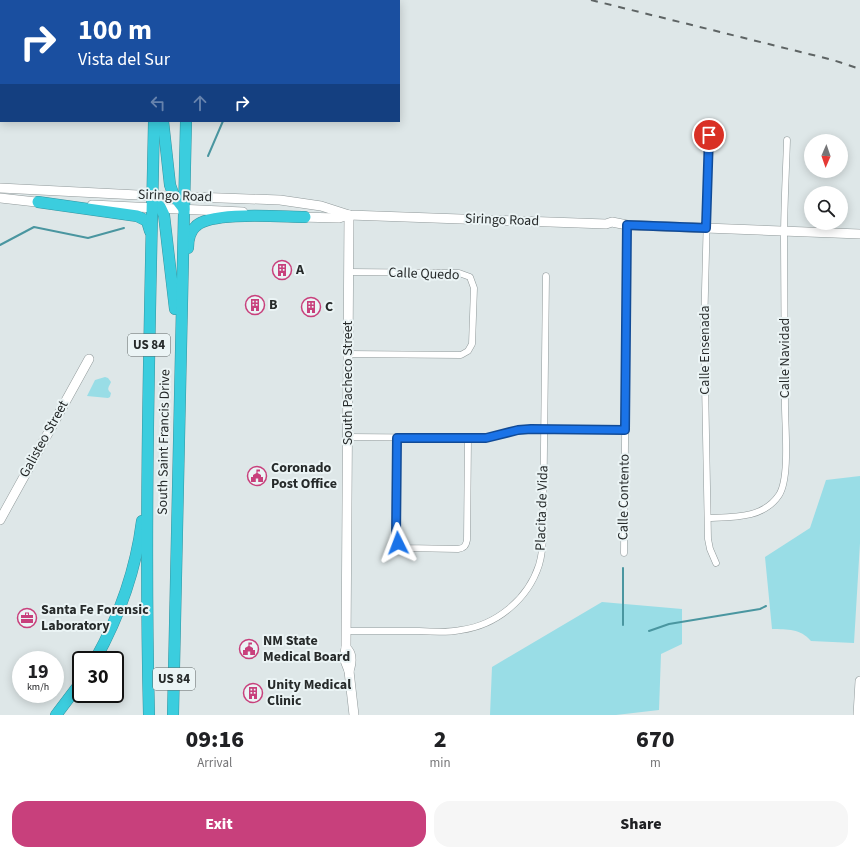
<!DOCTYPE html>
<html lang="en">
<head>
<meta charset="utf-8">
<style>
  body { margin:0; font-family:"Source Sans 3",sans-serif; background:#f6f6f6; color:#202124; height:100vh; display:flex; flex-direction:column; font-size:15px; white-space:nowrap }
  * { box-sizing:border-box; margin:0 }
  p { font-size:13px; color:#757577 }
  .icon { flex:none; width:22px; height:22px; fill:none; stroke:currentColor; stroke-width:2; stroke-linecap:round; stroke-linejoin:round }
  .map { position:relative; height:715px; overflow:hidden }
  .side { display:flex; flex-direction:column; background:#fff; flex:1 }
  .side>* { flex:none }
  .top-card { position:absolute; left:0px; top:0px; width:400px; height:122px; box-shadow:0 2px 10px #0003; background:#1a4fa0; color:#fff; overflow:hidden }
  .needle { width:26px; rotate:182deg }
  .buttons { position:absolute; left:804px; top:134px; display:grid; gap:8px }
  .buttons a { display:grid; place-items:center; width:44px; height:44px; border-radius:50%; background:#fff; box-shadow:0 2px 10px #0003; font-size:20px }
  .speed { position:absolute; left:12px; top:651px; display:flex; gap:8px; font-size:20px; font-weight:700; text-align:center }
  .speed>* { display:grid; place-content:center; width:52px; height:52px; border-radius:50%; background:#fff; box-shadow:0 2px 10px #0003; line-height:1 }
  .speed small { font-size:10px; font-weight:400 }
  .speed .limit { border:2px solid #111; border-radius:6px; background:#fff; color:#111 }
  .pin { position:absolute; display:grid; place-items:center; width:34px; height:34px; color:#fff; margin:-17px; border:2px solid #fff; border-radius:50%; box-shadow:0 1px 4px #0007 }
  .me { position:absolute; width:44px; margin:-22px; rotate:357deg; stroke-linejoin:round; filter:drop-shadow(0 0 3px #0008) }
  .turn { display:flex; align-items:center; gap:14px; height:84px; padding:0 12px; font-size:18px }
  .turn .icon { width:52px; height:52px; stroke-width:2.5 }
  .turn b { display:block; font-size:28px; line-height:34px }
  .lanes { display:flex; align-items:center; height:38px; padding:0 12px; background:#0003; justify-content:center; gap:20px; direction:ltr }
  .lanes .off { opacity:.35 }
  .eta { display:flex; justify-content:space-evenly; align-items:center; height:68px; text-align:center }
  .eta b { font-size:24px; font-weight:800; line-height:28px }
  .primary-button { display:flex; gap:8px; margin-top:auto; padding:8px 12px }
  .primary-button a { flex:1; height:46px; border-radius:16px; background:#c8407c; color:#fff; font-size:16px; font-weight:800; line-height:46px; text-align:center }
  .primary-button a+a { background:#f6f6f6; color:#202124 }
  .map>svg:first-child { display:block }
  .green { fill:#99dde6 }
  .lines { fill:none; stroke-linecap:round; stroke-linejoin:round }
  .stream { stroke:#4a96a0; stroke-width:2 }
  .street-casing { stroke:#90999a; stroke-width:7 }
  .secondary-casing { stroke:#90999a; stroke-width:10 }
  .highway-casing { stroke:#34949f; stroke-width:12 }
  .street { stroke:#fff; stroke-width:6 }
  .secondary { stroke:#fff; stroke-width:9 }
  .highway { stroke:#3bcdde; stroke-width:11 }
  .rail { stroke:#5e6464; stroke-width:2; stroke-dasharray:7 7; stroke-linecap:butt }
  .route-casing { stroke:#114b97; stroke-width:10 }
  .route { stroke:#1a73e8; stroke-width:7 }
  .labels { text-anchor:middle; dominant-baseline:central; stroke-width:4; stroke-linejoin:round; paint-order:stroke }
  .shield { fill:#ebf4f5; stroke:#616767; stroke-width:1 }
  .shield-label { font-size:13px; font-weight:bold; fill:#262a2a }
  .street-label { font-size:14px; fill:#262a2a; stroke:#ebf4f5 }
  .poi-label { font-size:14px; font-weight:bold; fill:#262a2a; stroke:#ebf4f5; text-anchor:start }
</style>
</head>
<body>
<div class="map">
<svg width="860" height="715" viewBox="0 0 860 715">
  <rect width="100%" height="100%" fill="#dee7e8"/>
  <g class="green">
    <path d="M105,377L108,378L111,382C109,387 106,389 111,393L110,397L108,398L87,396L95,380Z"/>
    <path d="M860,476V543L854,643L811,641C800,628 788,630 772,629L765,557L810,528L826,480Z"/>
    <polygon points="602,602 682,609 682,644 661,654 659,710 616,715 490,715 492,667"/>
  </g>
  <g class="lines">
    <g class="stream">
      <polyline points="248,0 248,1"/>
      <polyline points="208,156 223,121"/>
      <polyline points="0,245 34,227 88,238 124,228"/>
      <polyline points="623,568 623,625"/>
      <polyline points="649,631 669,624 760,609 766,606"/>
    </g>
    <g class="street-casing">
      <g id="street">
        <polyline points="709,135 704,330 708,539 710,549 716,563"/>
        <polyline points="348,354 461,355 468,351 472,344 474,288 470,277 459,273 349,272"/>
        <path d="M347,437L481,438C498,437 514,430 531,429L625,430"/>
        <path d="M397,437V538L399,545L406,548L458,549C464,548 466,546 467,540L468,438"/>
        <path d="M708,518C733,517 763,519 779,495C790,478 785,427 785,406C785,350 784,295 784,240C784,206 786,173 787,140"/>
        <polyline points="624,553 627,225"/>
        <path d="M346,631C370,631 395,631 419,631C433,632 447,633 461,630C497,625 528,599 539,565C542,555 543,543 543,532L546,276"/>
      </g>
    </g>
    <g class="secondary-casing">
      <g id="secondary">
        <polyline points="0,188 138,195 280,200 321,206 349,215 606,224 612,222 627,225 860,234"/>
        <polyline points="0,198 45,203"/>
        <polyline points="92,205 243,212"/>
        <polyline points="349,215 346,648 344,658 349,671 354,715"/>
        <polyline points="299,217 339,218 349,215"/>
        <polyline points="0,520 89,359"/>
        <path d="M346,648C353,654 352,662 349,671"/>
        <polyline points="858,715 860,681"/>
      </g>
    </g>
    <g class="highway-casing">
      <g id="highway">
        <polyline points="157,1 157,0"/>
        <polyline points="189,1 189,0"/>
        <polyline points="163,121 170,185 174,196 184,209"/>
        <polyline points="153,196 156,198 164,215 175,309"/>
        <polyline points="38,202 137,216 147,221 150,231"/>
        <path d="M188,248C188,240 190,231 196,226C212,211 282,217 305,217"/>
        <path d="M95,660C119,617 136,569 142,521"/>
        <polyline points="56,715 81,682"/>
        <path d="M149,715C144,517 150,319 154,121"/>
        <polyline points="173,715 186,121"/>
      </g>
    </g>
    <use href="#street" class="street"/>
    <use href="#secondary" class="secondary"/>
    <use href="#highway" class="highway"/>
    <polyline class="rail" points="591,0 833,60 860,69"/>
  </g>
  <g class="lines">
    <g class="route-casing">
      <polyline id="route" points="398,543 396,538 397,438 486,438 518,430 531,429 625,430 627,225 706,228 709,135"/>
    </g>
    <use href="#route" class="route"/>
  </g>
  <defs>
    <g id="building-ring" transform="scale(1)"><circle r="9.5" fill="#ebf4f5" stroke="#c8407c" stroke-width="1.5"/><path d="M-4-6H4V6H1V3H-1V6H-4ZM-2.5-4.3h1.7v1.8h-1.7ZM.8-4.3h1.7v1.8H.8ZM-2.5-1h1.7V.8h-1.7ZM.8-1h1.7V.8H.8Z" fill="#c8407c"/></g>
    <g id="civic-ring" transform="scale(1)"><circle r="9.5" fill="#ebf4f5" stroke="#c8407c" stroke-width="1.5"/><path d="M-.6-6.5H3V-4.5H.6V-3L4-1V1h2V6H-6V1h2V-1L-.6-3ZM-1.2 2.5V6h2.4V2.5Z" fill="#c8407c"/></g>
    <g id="office-ring" transform="scale(1)"><circle r="9.5" fill="#ebf4f5" stroke="#c8407c" stroke-width="1.5"/><path d="M-6-3h4V-5.5h4V-3h4V5H-6ZM-1-4.5V-3h2v-1.5ZM-6 0V1H6V0Z" fill="#c8407c"/></g>
  </defs>
  <g fill-rule="evenodd">
    <use href="#building-ring" x="282" y="270"/>
    <use href="#building-ring" x="255" y="305"/>
    <use href="#building-ring" x="311" y="307"/>
    <use href="#civic-ring" x="257" y="476"/>
    <use href="#office-ring" x="27" y="618"/>
    <use href="#civic-ring" x="249" y="649"/>
    <use href="#building-ring" x="253" y="693"/>
  </g>
  <g class="labels">
    <g class="shield">
      <rect x="128" y="334" width="42" height="22" rx="3"/>
      <rect x="153" y="668" width="42" height="22" rx="3"/>
    </g>
    <g class="shield-label">
      <text x="149" y="345">US 84</text>
      <text x="174" y="679">US 84</text>
    </g>
    <g class="street-label">
      <text transform="translate(175 196) rotate(2)">Siringo Road</text>
      <text transform="translate(502 220) rotate(2)">Siringo Road</text>
      <text transform="translate(424 274) rotate(2)">Calle Quedo</text>
      <text transform="translate(705 350) rotate(-90)">Calle Ensenada</text>
      <text transform="translate(785 358) rotate(-90)">Calle Navidad</text>
      <text transform="translate(348 383) rotate(-90)">South Pacheco Street</text>
      <text transform="translate(44 439) rotate(-61)">Galisteo Street</text>
      <text transform="translate(164 442) rotate(-89)">South Saint Francis Drive</text>
      <text transform="translate(624 497) rotate(-89)">Calle Contento</text>
      <text transform="translate(542 508) rotate(-88)">Placita de Vida</text>
    </g>
    <g class="poi-label">
      <text x="296" y="270">A</text>
      <text x="269" y="305">B</text>
      <text x="325" y="307">C</text>
      <text x="271" y="468">Coronado<tspan x="271" dy="16">Post Office</tspan></text>
      <text x="41" y="610">Santa Fe Forensic<tspan x="41" dy="16">Laboratory</tspan></text>
      <text x="263" y="641">NM State<tspan x="263" dy="16">Medical Board</tspan></text>
      <text x="267" y="685">Unity Medical<tspan x="267" dy="16">Clinic</tspan></text>
    </g>
  </g>
</svg>
<div class="buttons">
<a><svg class="needle" viewBox="-14 -14 28 28"><path d="M0-13l5 13h-10z" fill="#e53935"/><path d="M0 13l5-13h-10z" fill="#757577"/></svg></a>
<a><svg class="icon" aria-label="search" viewBox="0 0 24 24"><circle cx="10" cy="10" r="6"/><path d="M15 15l6 6"/></svg></a>
</div>
<div class="speed"><div>19<small>km/h</small></div><div class="limit">30</div></div>
<div class="pin" style="left:709px;top:135px;background:#d93025"><svg class="icon" aria-label="arrive" viewBox="0 0 24 24"><path d="M6 21V4h12l-3 4 3 4H6"/></svg></div>
<svg class="me" style="left:398px;top:543px" viewBox="-20 -20 40 40"><path d="M0-17L14 15 0 8-14 15z" fill="#1a73e8" stroke="#fff" stroke-width="4"/></svg>
<div class="top-card">
<div class="turn"><svg class="icon" aria-label="right" viewBox="0 0 24 24"><path d="M7 20v-9h11M14 6l5 5-5 5"/></svg><div><b>100 m</b>Vista del Sur</div></div>
<div class="lanes"><svg class="icon off" aria-label="left" viewBox="0 0 24 24"><path d="M17 20v-9H6M10 6l-5 5 5 5"/></svg><svg class="icon off" aria-label="ahead" viewBox="0 0 24 24"><path d="M12 20V5M6 11l6-6 6 6"/></svg><svg class="icon" aria-label="right" viewBox="0 0 24 24"><path d="M7 20v-9h11M14 6l5 5-5 5"/></svg></div>
</div>
</div>
<section class="side">
<div class="eta">
<div><b>09:16</b><p>Arrival</p></div>
<div><b>2</b><p>min</p></div>
<div><b>670</b><p>m</p></div>
</div>
<div class="primary-button"><a>Exit</a><a>Share</a></div>
</section>
</body>
</html>
